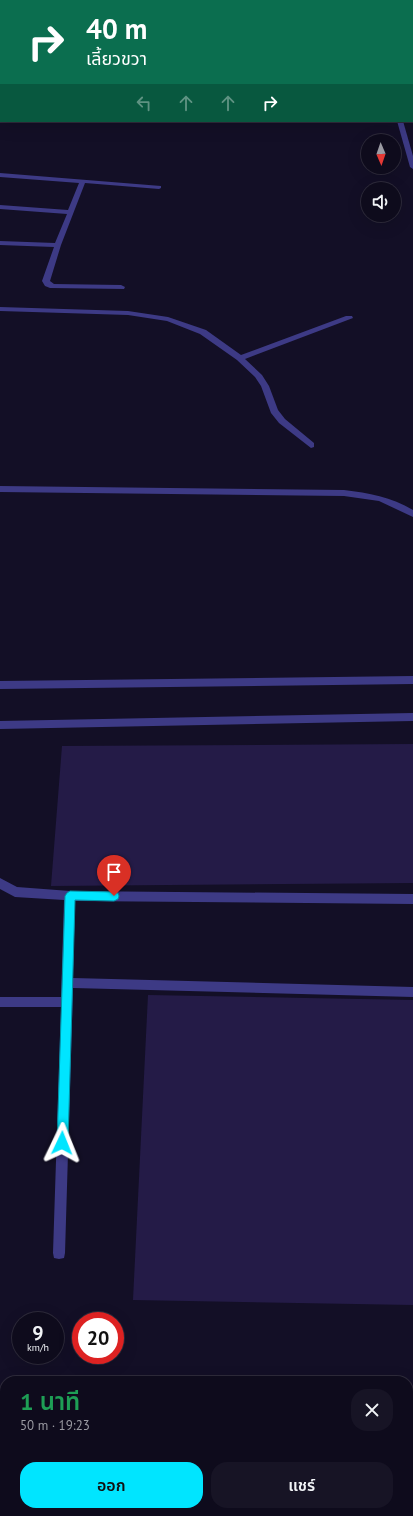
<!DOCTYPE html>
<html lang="th">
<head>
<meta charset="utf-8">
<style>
  body { margin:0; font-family:"PT Sans","Noto Sans Thai",sans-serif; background:#171425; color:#f1f3f6; height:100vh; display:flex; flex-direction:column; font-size:15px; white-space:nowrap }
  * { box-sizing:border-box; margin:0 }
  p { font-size:13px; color:#9b9ba3 }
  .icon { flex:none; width:22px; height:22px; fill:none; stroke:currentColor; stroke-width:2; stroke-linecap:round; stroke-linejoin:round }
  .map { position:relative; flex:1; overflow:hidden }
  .panel { position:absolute; left:0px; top:1376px; width:413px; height:140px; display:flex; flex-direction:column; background:#0e0b1c; border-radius:16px 16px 0 0; box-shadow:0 4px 16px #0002,0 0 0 1px #2e2b3b }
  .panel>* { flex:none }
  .guide { position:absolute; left:0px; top:0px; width:413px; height:122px; box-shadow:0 4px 16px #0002,0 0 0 1px #2e2b3b; background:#0b6e4f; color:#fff; overflow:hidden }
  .needle { width:26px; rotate:178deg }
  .tools { position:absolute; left:361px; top:134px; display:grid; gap:8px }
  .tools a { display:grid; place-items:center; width:40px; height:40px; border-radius:50%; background:#0e0b1c; box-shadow:0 4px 16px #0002,0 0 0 1px #2e2b3b; font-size:20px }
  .speed { position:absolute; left:12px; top:1312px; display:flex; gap:8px; font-size:20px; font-weight:700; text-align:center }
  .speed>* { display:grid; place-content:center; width:52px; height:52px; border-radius:50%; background:#0e0b1c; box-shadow:0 4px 16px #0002,0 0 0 1px #2e2b3b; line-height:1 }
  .speed small { font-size:10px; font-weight:400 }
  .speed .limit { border:6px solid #d22; background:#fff; color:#111 }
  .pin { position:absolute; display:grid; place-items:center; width:34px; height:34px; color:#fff; margin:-41px -17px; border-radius:50% 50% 50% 0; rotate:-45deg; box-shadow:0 0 4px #0007 }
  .pin .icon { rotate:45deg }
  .me { position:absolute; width:44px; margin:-22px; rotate:2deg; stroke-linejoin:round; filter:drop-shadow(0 0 3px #0008) }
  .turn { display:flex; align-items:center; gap:14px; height:84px; padding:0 20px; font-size:18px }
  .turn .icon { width:52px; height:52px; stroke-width:2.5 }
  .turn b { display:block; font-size:28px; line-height:34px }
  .lanes { display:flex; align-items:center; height:38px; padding:0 20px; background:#0003; justify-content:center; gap:20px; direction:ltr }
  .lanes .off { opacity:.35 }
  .round { display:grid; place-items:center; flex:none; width:42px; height:42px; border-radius:16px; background:#171425 }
  .headline { display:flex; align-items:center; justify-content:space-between; height:68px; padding:0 20px }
  h1 { font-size:24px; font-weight:600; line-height:30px; color:#1e9e55 }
  .action { display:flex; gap:8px; margin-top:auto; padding:8px 20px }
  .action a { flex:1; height:46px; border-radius:16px; background:#00e5ff; color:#111; font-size:16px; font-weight:600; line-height:46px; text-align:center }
  .action a+a { background:#171425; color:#f1f3f6 }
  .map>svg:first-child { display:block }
  .building { fill:#241b47 }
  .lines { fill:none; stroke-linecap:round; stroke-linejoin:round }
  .lane { fill:#3d3a85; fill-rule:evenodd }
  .street { fill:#3d3a85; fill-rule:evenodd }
  .primary { fill:#c25bff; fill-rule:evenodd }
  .route { fill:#00e5ff; stroke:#0095a6 }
</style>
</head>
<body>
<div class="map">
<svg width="413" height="1516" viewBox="0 0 413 1516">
  <rect width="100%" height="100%" fill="#130f26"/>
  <g class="building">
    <polygon points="413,744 413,883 51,886 62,746"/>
    <polygon points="148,995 413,1000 413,1305 133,1300"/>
  </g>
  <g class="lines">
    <g class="lane">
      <polygon points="176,0 183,0 184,1 177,1"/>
      <rect x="319" y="0" width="6" height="1"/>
      <polygon points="397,121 403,121 413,156 413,169 410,167"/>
      <polygon points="0,173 161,186 161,188 159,189 85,183 61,245 50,281 54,284 121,285 125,287 124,289 50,288 45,286 42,281 54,247 0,245 0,241 55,243 67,214 0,209 0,205 68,210 79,183 0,177"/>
      <polygon points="0,307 128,311 168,317 206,330 241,355 346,316 352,316 353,318 245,359 262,375 269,386 278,410 285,419 314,443 314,447 311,448 279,423 271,413 261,386 255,377 237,360 200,334 167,321 128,315 0,311"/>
      <path d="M0,486L344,490C369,493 391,497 413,510V517L379,501L344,496L0,492Z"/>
      <polygon points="413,676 413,684 0,689 0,681"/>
      <polygon points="413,713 413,721 0,729 0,721"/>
      <polygon points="0,878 17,887 70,891 413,894 413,904 75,901 73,978 413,987 413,997 73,988 65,1253 64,1258 59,1259 54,1258 53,1253 61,1007 0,1007 0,997 61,997 64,900 15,897 0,889"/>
    </g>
    <g class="street">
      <rect x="36" y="0" width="6" height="1"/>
      <polygon points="0,1508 5,1508 5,1511 219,1511 221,1516 0,1516"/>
      <polygon points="408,1509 413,1509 413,1516 349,1516 351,1511 408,1511"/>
    </g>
    <g class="primary">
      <rect x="0" y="47" width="1" height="4"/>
      <rect x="0" y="69" width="1" height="4"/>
      <rect x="412" y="78" width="1" height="4"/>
      <rect x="412" y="100" width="1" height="4"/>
    </g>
  </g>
  <polygon class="route" points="70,891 114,892 118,893 119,896 118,899 114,901 75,900 68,1143 66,1147 62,1148 58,1147 57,1143 65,896 67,893"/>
</svg>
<div class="tools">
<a><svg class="needle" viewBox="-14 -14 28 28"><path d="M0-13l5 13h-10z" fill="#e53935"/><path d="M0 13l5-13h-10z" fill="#9b9ba3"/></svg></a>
<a><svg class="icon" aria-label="sound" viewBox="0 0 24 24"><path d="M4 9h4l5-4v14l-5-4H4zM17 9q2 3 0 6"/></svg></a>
</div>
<div class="speed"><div>9<small>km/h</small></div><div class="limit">20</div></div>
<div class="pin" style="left:114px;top:896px;background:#d93025"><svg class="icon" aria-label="arrive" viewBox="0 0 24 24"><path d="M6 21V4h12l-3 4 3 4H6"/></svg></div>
<svg class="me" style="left:62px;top:1143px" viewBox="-20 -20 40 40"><path d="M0-17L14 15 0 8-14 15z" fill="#00e5ff" stroke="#fff" stroke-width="4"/></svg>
<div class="guide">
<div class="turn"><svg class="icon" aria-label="right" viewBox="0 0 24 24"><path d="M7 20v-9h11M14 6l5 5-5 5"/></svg><div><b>40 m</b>เลี้ยวขวา</div></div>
<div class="lanes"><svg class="icon off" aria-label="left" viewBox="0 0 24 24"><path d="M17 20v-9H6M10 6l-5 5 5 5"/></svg><svg class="icon off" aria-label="ahead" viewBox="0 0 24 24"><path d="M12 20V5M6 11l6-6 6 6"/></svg><svg class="icon off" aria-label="ahead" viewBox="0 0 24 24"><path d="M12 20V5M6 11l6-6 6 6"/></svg><svg class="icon" aria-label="right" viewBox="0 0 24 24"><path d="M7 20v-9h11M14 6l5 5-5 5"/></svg></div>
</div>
<section class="panel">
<div class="headline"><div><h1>1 นาที</h1><p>50 m · 19:23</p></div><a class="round"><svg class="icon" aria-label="close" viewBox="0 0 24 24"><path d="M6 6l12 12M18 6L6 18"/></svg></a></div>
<div class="action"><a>ออก</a><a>แชร์</a></div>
</section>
</div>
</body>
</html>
